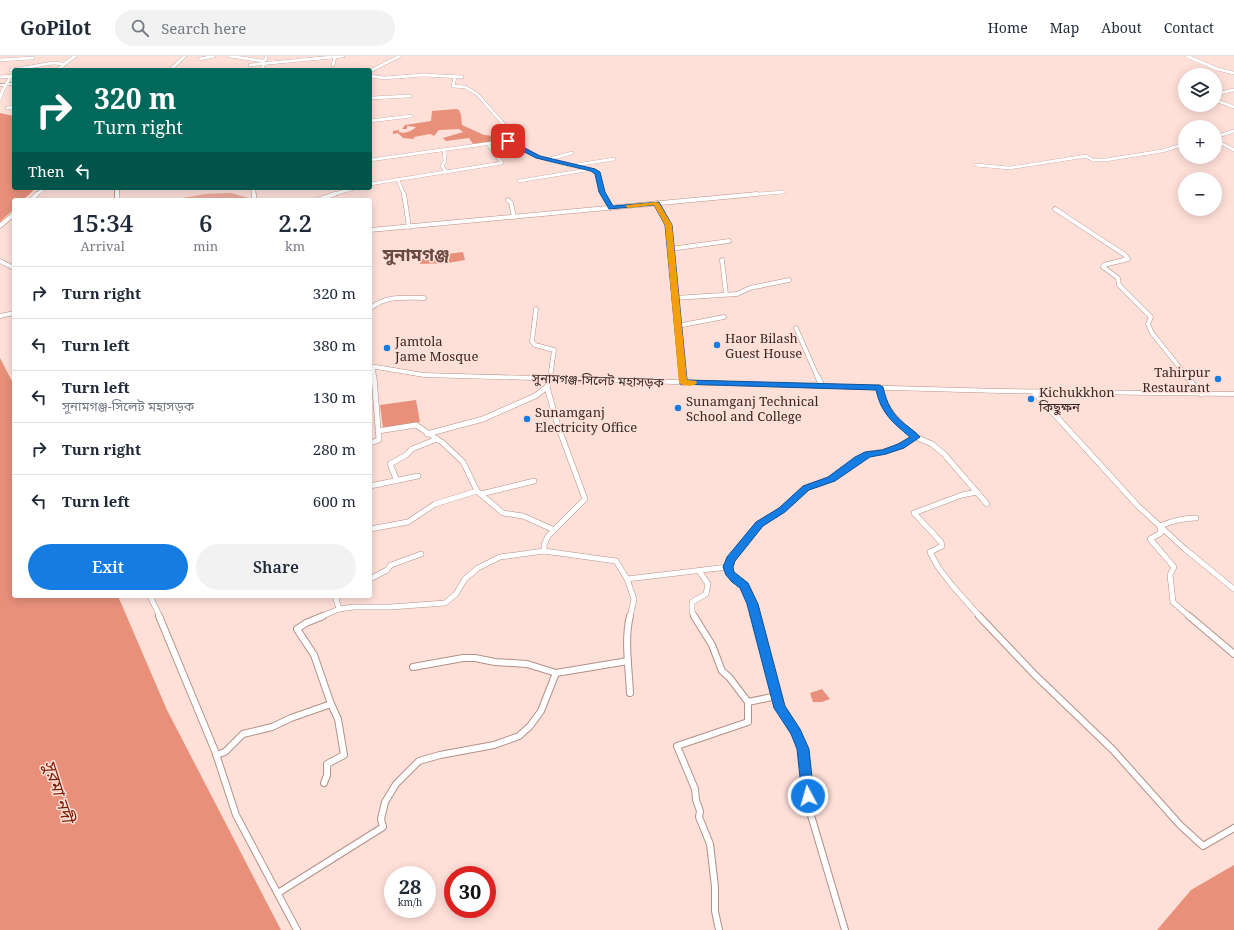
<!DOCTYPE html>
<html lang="en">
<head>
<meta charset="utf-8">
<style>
  body { margin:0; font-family:"Noto Serif","Noto Sans Bengali",serif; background:#f2f2f3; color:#1f2937; height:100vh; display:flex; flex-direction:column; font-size:15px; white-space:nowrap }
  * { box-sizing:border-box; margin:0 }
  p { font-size:13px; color:#747a83 }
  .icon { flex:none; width:22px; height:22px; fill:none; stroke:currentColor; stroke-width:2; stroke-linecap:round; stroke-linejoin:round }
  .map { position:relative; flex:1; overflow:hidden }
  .details { position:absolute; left:12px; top:142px; width:360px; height:400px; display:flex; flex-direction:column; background:#fff; border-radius:4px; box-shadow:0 2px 10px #0003 }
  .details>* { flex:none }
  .banner { position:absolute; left:12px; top:12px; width:360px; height:122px; border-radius:4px; box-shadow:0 2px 10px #0003; background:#00695c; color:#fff; overflow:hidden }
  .buttons { position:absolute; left:1178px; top:12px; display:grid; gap:8px }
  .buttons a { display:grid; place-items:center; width:44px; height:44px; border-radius:50%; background:#fff; box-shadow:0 2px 10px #0003; font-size:20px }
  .speed { position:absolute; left:384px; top:810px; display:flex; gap:8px; font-size:20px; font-weight:700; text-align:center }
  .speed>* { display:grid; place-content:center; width:52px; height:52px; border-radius:50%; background:#fff; box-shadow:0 2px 10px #0003; line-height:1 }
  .speed small { font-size:10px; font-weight:400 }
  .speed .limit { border:6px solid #d22; background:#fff; color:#111 }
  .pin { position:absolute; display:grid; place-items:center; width:34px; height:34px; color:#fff; margin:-17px; border-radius:8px; box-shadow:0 2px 6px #0006 }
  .me { position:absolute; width:44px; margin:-22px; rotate:354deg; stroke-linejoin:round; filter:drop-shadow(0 0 3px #0008) }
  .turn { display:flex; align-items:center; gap:14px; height:84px; padding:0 16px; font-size:18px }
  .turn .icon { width:52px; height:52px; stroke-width:2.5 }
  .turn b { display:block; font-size:28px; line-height:34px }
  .then { display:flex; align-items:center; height:38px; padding:0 16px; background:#0003; gap:8px; font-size:15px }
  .eta { display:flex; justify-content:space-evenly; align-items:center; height:68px; text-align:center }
  .eta b { font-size:24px; font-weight:600; line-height:28px }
  .primary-button { display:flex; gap:8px; margin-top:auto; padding:8px 16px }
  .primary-button a { flex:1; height:46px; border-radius:24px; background:#157ce4; color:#fff; font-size:16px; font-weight:600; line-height:46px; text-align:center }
  .primary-button a+a { background:#f2f2f3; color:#1f2937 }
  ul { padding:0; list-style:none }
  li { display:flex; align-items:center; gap:12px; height:52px; padding:0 16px; border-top:1px solid #e0e1e3 }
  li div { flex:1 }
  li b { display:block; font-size:15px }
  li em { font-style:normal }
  header { display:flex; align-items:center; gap:24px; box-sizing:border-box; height:56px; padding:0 20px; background:#fff; border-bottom:1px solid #e0e1e3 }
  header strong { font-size:19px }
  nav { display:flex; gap:22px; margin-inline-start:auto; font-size:14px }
  .search { width:280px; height:36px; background:#f2f2f3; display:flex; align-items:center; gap:10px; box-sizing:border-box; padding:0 14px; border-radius:22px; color:#747a83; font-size:15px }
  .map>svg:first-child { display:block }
  .green { fill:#efad9d }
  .water { fill:#e9907b }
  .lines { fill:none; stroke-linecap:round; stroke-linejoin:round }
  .minor-far3-casing { stroke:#b39088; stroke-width:3.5 }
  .minor-far2-casing { stroke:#b39088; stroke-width:5 }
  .minor-far1-casing { stroke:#b39088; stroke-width:6 }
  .minor-casing { stroke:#b39088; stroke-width:8 }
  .secondary-casing { stroke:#b39088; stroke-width:1 }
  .primary-casing { stroke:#b39088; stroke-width:1 }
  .minor-far3 { stroke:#fff; stroke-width:3 }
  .minor-far2 { stroke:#fff; stroke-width:4 }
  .minor-far1 { stroke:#fff; stroke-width:5 }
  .minor { stroke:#fff; stroke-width:6 }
  .secondary { fill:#fff; fill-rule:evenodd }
  .primary { fill:#fff; fill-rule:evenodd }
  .route { fill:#157ce4; stroke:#0e5194 }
  .slow { fill:#f59e0b }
  .poi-dot { fill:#157ce4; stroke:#ffe0d9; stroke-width:1.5 }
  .labels { text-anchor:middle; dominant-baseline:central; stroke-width:3; stroke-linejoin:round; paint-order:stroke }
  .poi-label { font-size:13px; fill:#372825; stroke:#ffe0d9; text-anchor:start }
  .street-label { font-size:13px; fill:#372825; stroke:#ffe0d9 }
  .near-water-label { font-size:17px; font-style:italic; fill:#821a00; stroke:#ffe0d9 }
  .far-town-label { font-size:18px; font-weight:bold; fill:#694a43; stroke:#ffe0d9 }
</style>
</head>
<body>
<header>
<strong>GoPilot</strong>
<div class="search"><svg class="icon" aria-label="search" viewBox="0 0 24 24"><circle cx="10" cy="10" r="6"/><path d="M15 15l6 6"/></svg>Search here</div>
<nav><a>Home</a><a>Map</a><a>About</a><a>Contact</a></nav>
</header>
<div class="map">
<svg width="1234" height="874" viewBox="0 0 1234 874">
  <rect width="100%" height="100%" fill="#ffe0d9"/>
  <polygon class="green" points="231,137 249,142 250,144 172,144 205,138"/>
  <g class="water">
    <path d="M456,53L459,54L461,59L462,69L484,79L494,80L495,85L473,88L469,82L446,85L443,82L463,76L459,73L439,74L434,80L430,78L414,81V83L403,82L398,77L393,78V75L399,74V76C405,78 412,75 416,71L407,70V73H402L405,69L431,65L432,55Z"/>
    <polygon points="0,57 14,60 14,132 36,132 23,144 14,144 14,153 0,166"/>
    <polygon points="463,196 465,204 448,207 420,208 420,203 446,202 447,198"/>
    <polygon points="0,302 14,329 14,540 118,540 167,654 281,874 0,874"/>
    <polygon points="416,344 420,366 383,372 380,349"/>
    <polygon points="822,633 830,643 822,646 813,646 810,637"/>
    <polygon points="1234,809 1234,874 1157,874 1191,834"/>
  </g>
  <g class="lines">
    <g class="minor-far3-casing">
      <g id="minor-far3">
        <polyline points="230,0 262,5"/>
        <polyline points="1187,0 1217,13 1234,17"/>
        <polyline points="200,3 214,0"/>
        <polyline points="0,4 33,2"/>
        <polyline points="250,9 343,0"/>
        <polyline points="333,9 335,1"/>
        <polyline points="11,14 53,7 64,8"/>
        <polyline points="57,14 75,0"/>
        <polyline points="170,14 185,0"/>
        <polyline points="262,14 264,7 263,5 266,3 266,0"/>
        <polyline points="370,15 400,0"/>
        <polyline points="370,20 384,22 423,19 462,21"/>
        <polyline points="0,21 11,20 2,36 0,43"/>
        <polyline points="1215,38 1234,34"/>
        <polyline points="370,42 410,40"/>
        <polyline points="1215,44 1234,51"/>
        <polyline points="7,52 14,51"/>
        <polyline points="370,65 411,60"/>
        <polyline points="1215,81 1234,75"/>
        <polyline points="1215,84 1234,94"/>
        <path d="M508,85C533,103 563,108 593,114L598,117L604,139"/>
        <polyline points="444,94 445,105 442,110 446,116"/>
        <polyline points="549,103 572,97"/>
        <polyline points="370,104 499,86 516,82 477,38 465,31 453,30 455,21"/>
        <polyline points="576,109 614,103"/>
        <polyline points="976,109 1009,112 1086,100 1093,104 1105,104 1162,95 1185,88"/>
        <polyline points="398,124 404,139"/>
        <polyline points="519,125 586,114"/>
        <polyline points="370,128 502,107 488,88"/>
        <polyline points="253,132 254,139"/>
        <polyline points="36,139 45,132"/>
        <polyline points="331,139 355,132"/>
        <polyline points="746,139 784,136"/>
      </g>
    </g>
    <g class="minor-far2-casing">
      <g id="minor-far2">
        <polyline points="254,138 254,144"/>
        <polyline points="404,138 409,171"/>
        <polyline points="603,138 611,152"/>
        <polyline points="31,144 37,138"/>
        <polyline points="317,144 335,138"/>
        <polyline points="508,144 511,147 514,161"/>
        <polyline points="656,147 669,169 683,322"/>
        <polyline points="1055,153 1125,199 1128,203 1104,209 1103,211 1118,222 1119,229 1151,261 1148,268 1152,277 1188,322"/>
        <polyline points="0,170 14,158"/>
        <polyline points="370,174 757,138"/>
        <polyline points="670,193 729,185"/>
        <polyline points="722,204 726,238"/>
        <polyline points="0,205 14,212"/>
        <polyline points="675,242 737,238 750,232 789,224"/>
        <path d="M370,253C385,239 405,242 424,242"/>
        <polyline points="536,253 532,285 535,289 554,294 550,322"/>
        <polyline points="0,260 14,257"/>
        <polyline points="677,270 724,261"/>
        <polyline points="796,272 818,322"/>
        <polyline points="373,311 374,322"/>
      </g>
    </g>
    <g class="minor-far1-casing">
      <g id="minor-far1">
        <polyline points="682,321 683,327"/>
        <polyline points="818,321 822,330"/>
        <polyline points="1187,321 1201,338"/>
        <polyline points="1034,336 1138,450 1185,493 1234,533"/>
        <polyline points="378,375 416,369 443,387 463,406 477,435 503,457 523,460 552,473"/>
        <polyline points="427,378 483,363 535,340 547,331 550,321"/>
        <polyline points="916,381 932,388 944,398 987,448"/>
        <polyline points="370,387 379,384 374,321"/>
        <polyline points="397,425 390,408 406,399 412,393 437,383"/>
        <polyline points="370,430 418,420"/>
        <polyline points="977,436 962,439 914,457 941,486 942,490 930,496 938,511 951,528 980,561"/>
        <polyline points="481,438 534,425"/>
        <polyline points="370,473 408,466 435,448 477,435"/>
        <polyline points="544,495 544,489 548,480 585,443 558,370 547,331"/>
        <polyline points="370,523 387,514 391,509 421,498"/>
        <polyline points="627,523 728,511"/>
        <polyline points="150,540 160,561"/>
        <polyline points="338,540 336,543 339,553"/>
        <polyline points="320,561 339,553 354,551 391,551 445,547 456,538 465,523 478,512 500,501 544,495 616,505 627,523 634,543 630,561"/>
        <polyline points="695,561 692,556 692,546 706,538 708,528 699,515"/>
        <path d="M755,561L745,530L729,517L728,511L730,504L759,468L782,454L806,432L832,423L858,403L868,398L883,396L901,390L916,381C898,367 885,354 879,331"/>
        <path d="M1190,561L1173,546L1170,519L1174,511L1150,483L1161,477L1160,470C1172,465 1183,462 1196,462"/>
      </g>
    </g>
    <g class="minor-casing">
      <g id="minor">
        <polyline points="159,560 215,695 236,759 297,874"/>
        <polyline points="323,560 306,567 297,573 314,599 331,648"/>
        <path d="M630,560C624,583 629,613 630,637"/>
        <polyline points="694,560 712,589 722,615 729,621 748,646"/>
        <polyline points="755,560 780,652 796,676 803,693 810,756 845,874"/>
        <polyline points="979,560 1035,619 1113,694 1180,769 1203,790 1234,772"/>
        <polyline points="1189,560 1234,598"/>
        <polyline points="413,611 463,602 475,602 495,606 527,608 556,617 628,605"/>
        <polyline points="216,699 225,696 243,678 272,671 291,662 331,648 338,663 344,699 327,708 327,719 324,727"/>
        <polyline points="278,837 383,771 381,763 385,746 396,728 419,705 440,699 494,689 519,680 530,670 541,655 556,617"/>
        <polyline points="719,874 715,855 715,831 710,788 699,761 700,755 696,744 695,733 677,690 748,666 748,646 777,640"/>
      </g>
    </g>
    <g class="secondary-casing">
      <g id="secondary">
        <polygon points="14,27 14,29 0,30 0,28"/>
        <rect x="115" y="132" width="4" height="12"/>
      </g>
    </g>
    <g class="primary-casing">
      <polygon id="primary" points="370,308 424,317 1000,333 1234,336 1234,340 1000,337 424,321 370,312"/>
    </g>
    <use href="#minor-far3" class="minor-far3"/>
    <use href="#minor-far2" class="minor-far2"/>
    <use href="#minor-far1" class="minor-far1"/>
    <use href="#minor" class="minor"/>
    <use href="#secondary" class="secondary"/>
    <use href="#primary" class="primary"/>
  </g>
  <path class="route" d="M508,83L540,100L595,113L600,116L605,136L613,150L659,146L672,169L687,324L879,329L883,331C887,348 892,358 906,369C911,373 916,376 920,381L904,392L886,398L870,401L835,425L809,434L785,456L763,470L735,505L733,511L734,516L748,527L758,548L785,650L800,673L809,693L814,740L812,744L808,746L804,744L802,740L797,693L791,678L774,652L747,548L740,532L732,526L726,519L723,511L727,501L756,466L779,452L803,430L828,421L855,401L865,396L882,394L898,388L910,381C892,366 881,357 876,334L680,328L665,169L654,149L609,153L599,136L595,118L591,115L536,102L506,86V83Z"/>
  <path class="slow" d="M656,146L659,147L672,169L687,324L696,325L697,327C694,331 683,330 679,327L665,169L654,149L628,152L625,150L628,149Z"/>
  <g class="poi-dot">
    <circle cx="717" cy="289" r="4"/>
    <circle cx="387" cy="292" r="4"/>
    <circle cx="1218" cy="323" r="4"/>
    <circle cx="1031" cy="343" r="4"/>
    <circle cx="678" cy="352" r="4"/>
    <circle cx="527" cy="363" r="4"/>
  </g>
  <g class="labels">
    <g class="poi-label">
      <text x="725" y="282">Haor Bilash<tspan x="725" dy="15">Guest House</tspan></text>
      <text x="395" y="285">Jamtola<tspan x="395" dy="15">Jame Mosque</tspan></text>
      <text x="1210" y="316" text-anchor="end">Tahirpur<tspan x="1210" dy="15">Restaurant</tspan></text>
      <text x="1039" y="336">Kichukkhon<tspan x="1039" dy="15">কিছুক্ষন</tspan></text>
      <text x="686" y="345">Sunamganj Technical<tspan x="686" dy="15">School and College</tspan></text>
      <text x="535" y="356">Sunamganj<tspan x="535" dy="15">Electricity Office</tspan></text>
    </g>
    <g class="street-label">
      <text transform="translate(598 324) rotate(2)">সুনামগঞ্জ-সিলেট মহাসড়ক</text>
    </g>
    <g class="near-water-label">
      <text transform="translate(59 735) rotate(72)">সুরমা নদী</text>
    </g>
    <g class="far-town-label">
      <text x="416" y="198">সুনামগঞ্জ</text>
    </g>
  </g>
</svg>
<div class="buttons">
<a><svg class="icon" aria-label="layers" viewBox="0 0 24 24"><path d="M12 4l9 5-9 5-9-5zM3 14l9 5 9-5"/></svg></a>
<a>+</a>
<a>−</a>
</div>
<div class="speed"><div>28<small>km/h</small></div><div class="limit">30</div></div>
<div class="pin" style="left:508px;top:85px;background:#d93025"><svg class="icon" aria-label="arrive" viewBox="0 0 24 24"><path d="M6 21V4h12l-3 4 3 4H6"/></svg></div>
<svg class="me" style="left:808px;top:740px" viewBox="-20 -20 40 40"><circle r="17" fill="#157ce4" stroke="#fff" stroke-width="3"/><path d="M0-11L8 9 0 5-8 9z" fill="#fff"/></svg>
<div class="banner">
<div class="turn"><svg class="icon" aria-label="right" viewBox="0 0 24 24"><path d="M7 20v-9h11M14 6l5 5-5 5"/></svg><div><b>320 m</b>Turn right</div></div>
<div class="then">Then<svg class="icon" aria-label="left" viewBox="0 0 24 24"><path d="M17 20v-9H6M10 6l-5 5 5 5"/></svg></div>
</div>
<section class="details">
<div class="eta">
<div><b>15:34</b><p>Arrival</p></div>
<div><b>6</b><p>min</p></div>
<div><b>2.2</b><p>km</p></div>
</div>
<ul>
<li><svg class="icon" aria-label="right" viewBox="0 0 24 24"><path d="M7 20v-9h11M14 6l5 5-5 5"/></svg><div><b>Turn right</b></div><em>320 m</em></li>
<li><svg class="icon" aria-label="left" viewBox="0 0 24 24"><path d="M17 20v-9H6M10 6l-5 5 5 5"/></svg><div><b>Turn left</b></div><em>380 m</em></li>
<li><svg class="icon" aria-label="left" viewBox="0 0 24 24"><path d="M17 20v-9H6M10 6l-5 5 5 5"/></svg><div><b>Turn left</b><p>সুনামগঞ্জ-সিলেট মহাসড়ক</p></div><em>130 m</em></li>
<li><svg class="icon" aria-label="right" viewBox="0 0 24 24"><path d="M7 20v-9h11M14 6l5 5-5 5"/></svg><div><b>Turn right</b></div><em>280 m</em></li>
<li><svg class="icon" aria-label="left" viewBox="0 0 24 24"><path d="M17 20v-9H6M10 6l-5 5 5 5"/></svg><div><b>Turn left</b></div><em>600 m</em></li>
</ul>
<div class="primary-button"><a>Exit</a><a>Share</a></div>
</section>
</div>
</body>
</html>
